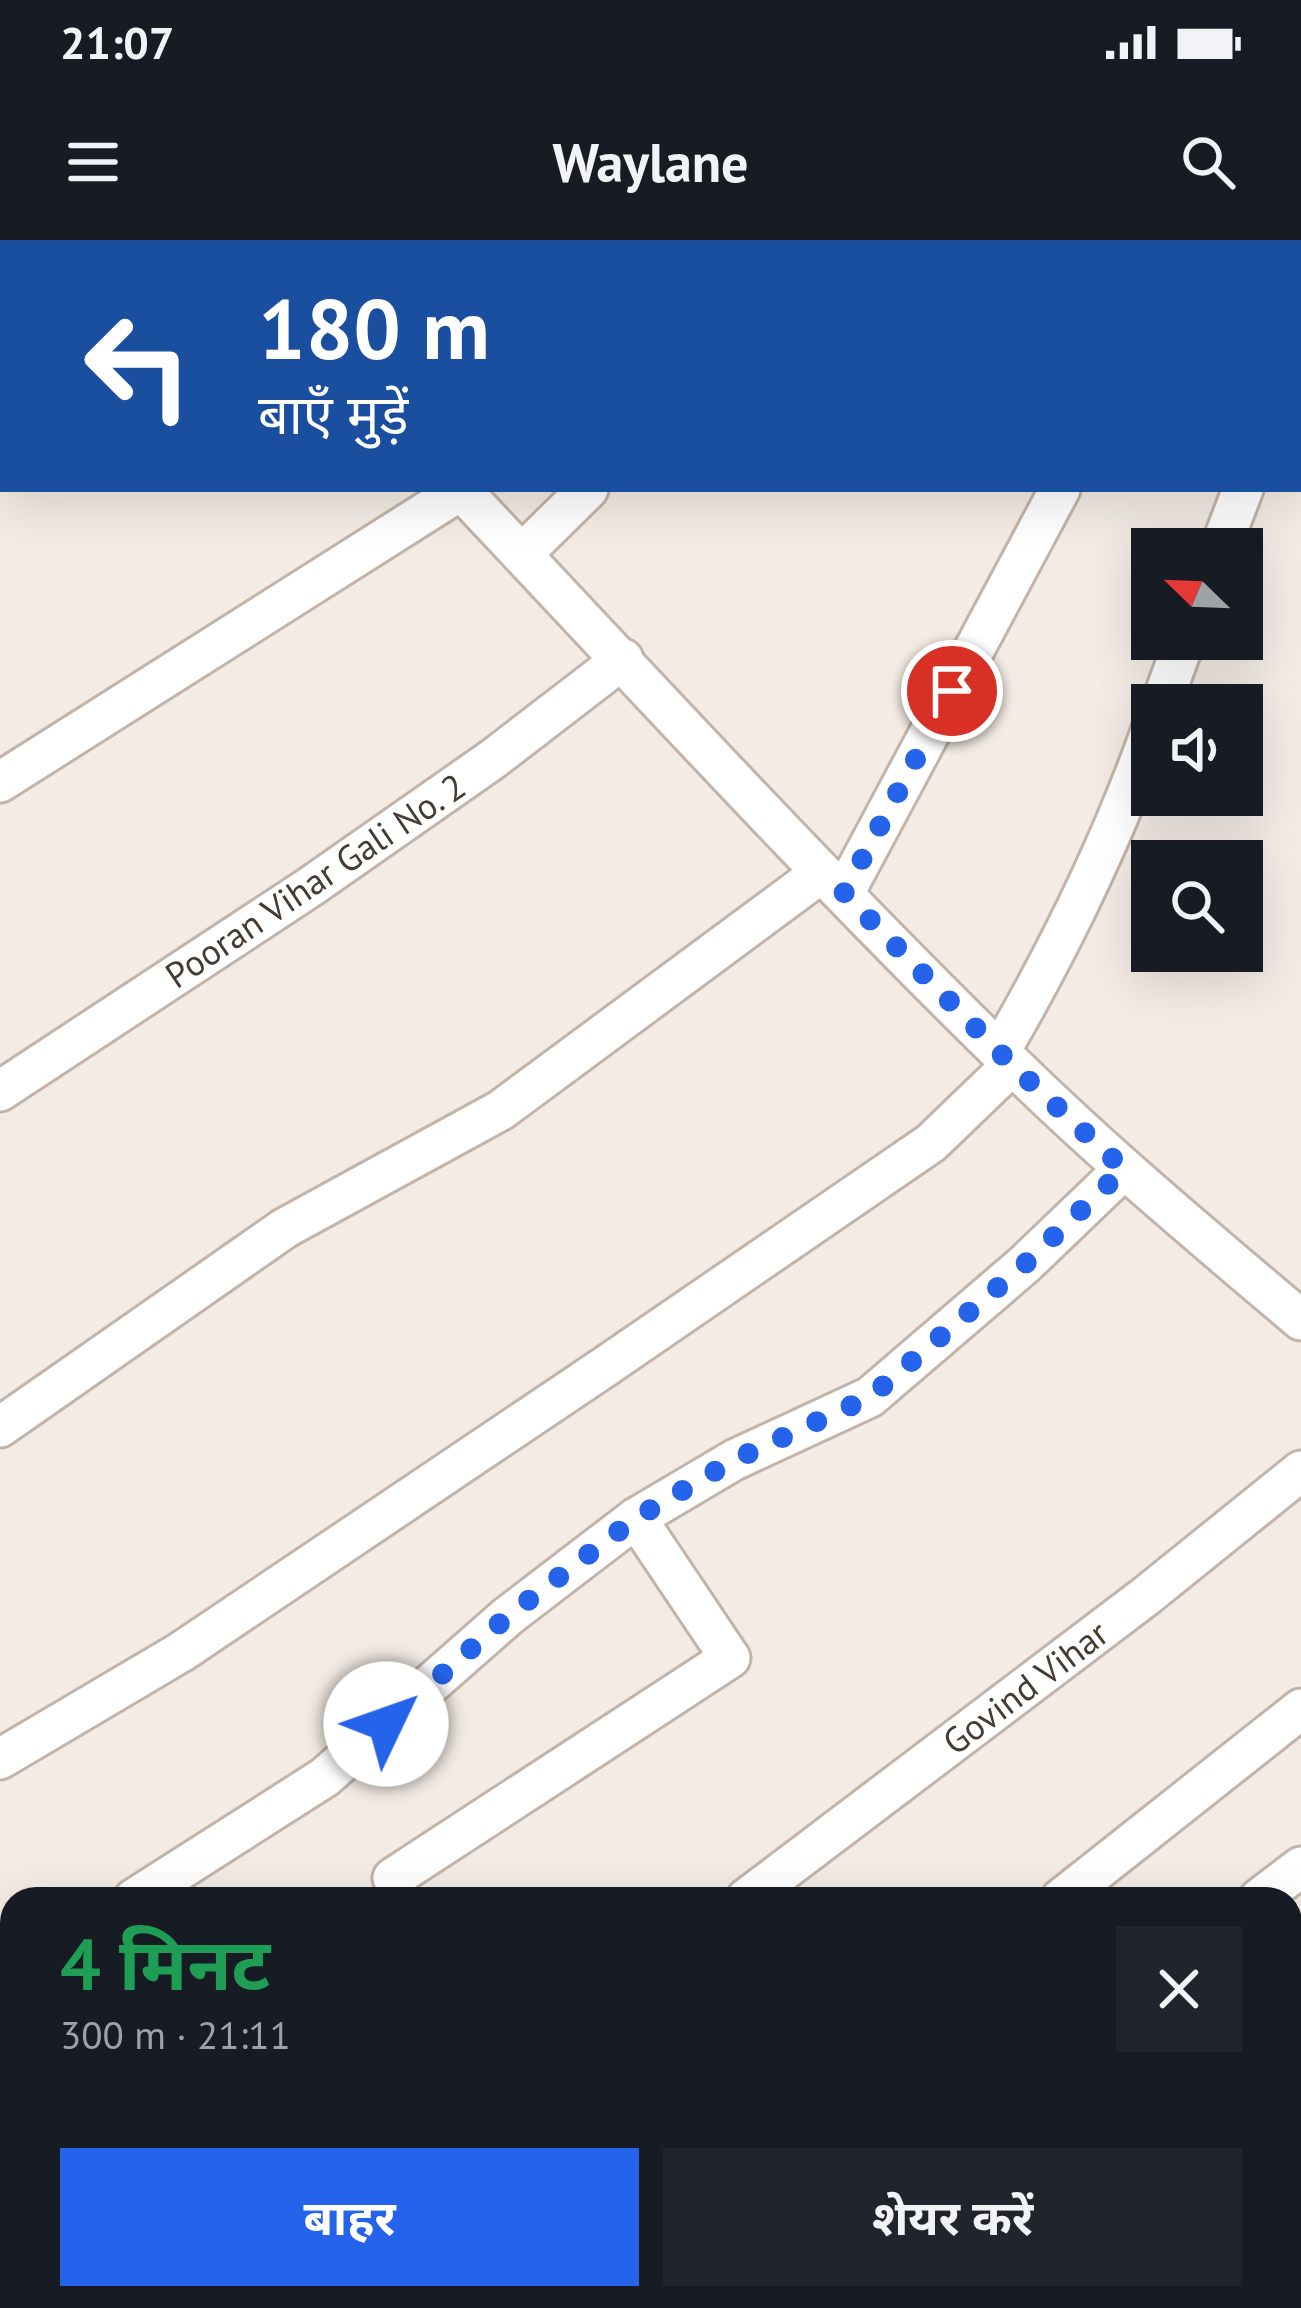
<!DOCTYPE html>
<html lang="hi">
<head>
<meta charset="utf-8">
<style>
  body { margin:0; font-family:"PT Sans","Noto Sans Devanagari",sans-serif; background:#20242c; color:#f1f3f6; height:100vh; display:flex; flex-direction:column; font-size:45px; white-space:nowrap }
  * { box-sizing:border-box; margin:0 }
  p { font-size:39px; color:#9ea1a6 }
  .icon { flex:none; width:66px; height:66px; fill:none; stroke:currentColor; stroke-width:2; stroke-linecap:round; stroke-linejoin:round }
  .map { position:relative; flex:1; overflow:hidden }
  .sheet { position:absolute; left:0px; top:1647px; width:1302px; height:423px; display:flex; flex-direction:column; background:#171b24; border-radius:36px 36px 0 0; box-shadow:0 12px 48px #0002 }
  .sheet>* { flex:none }
  .hud { position:absolute; left:0px; top:0px; width:1302px; height:252px; box-shadow:0 12px 48px #0002; background:#1a4fa0; color:#fff; overflow:hidden }
  .needle { width:78px; rotate:293deg }
  .controls { position:absolute; left:1131px; top:288px; display:grid; gap:24px }
  .controls a { display:grid; place-items:center; width:132px; height:132px; border-radius:0px; background:#171b24; box-shadow:0 12px 48px #0002; font-size:60px }
  .pin { position:absolute; display:grid; place-items:center; width:102px; height:102px; color:#fff; margin:-51px; border:6px solid #fff; border-radius:50%; box-shadow:0 3px 12px #0007 }
  .me { position:absolute; width:132px; margin:-66px; rotate:48deg; stroke-linejoin:round; filter:drop-shadow(0 0 9px #0008) }
  .turn { display:flex; align-items:center; gap:42px; height:252px; padding:0 60px; font-size:54px }
  .turn .icon { width:156px; height:156px; stroke-width:2.5 }
  .turn b { display:block; font-size:84px; line-height:102px }
  .round { display:grid; place-items:center; flex:none; width:126px; height:126px; border-radius:0px; background:#20242c }
  .summary { display:flex; align-items:center; justify-content:space-between; height:204px; padding:0 60px }
  h1 { font-size:72px; font-weight:700; line-height:90px; color:#1e9e55 }
  .button { display:flex; gap:24px; margin-top:auto; padding:24px 60px }
  .button a { flex:1; height:138px; border-radius:0px; background:#2563eb; color:#fff; font-size:48px; font-weight:700; line-height:138px; text-align:center }
  .button a+a { background:#20242c; color:#f1f3f6 }
  .status { display:flex; justify-content:space-between; align-items:center; height:84px; padding:0 60px; background:#171b24; direction:ltr }
  .status svg { height:33px; fill:currentColor }
  header { display:flex; justify-content:space-between; align-items:center; height:156px; padding:0 60px; background:#171b24; font-size:54px; font-weight:700 }
  .map>svg:first-child { display:block }
  .lines { fill:none; stroke-linecap:round; stroke-linejoin:round }
  .minor-casing { stroke:#c2b4a9; stroke-width:45 }
  .minor { stroke:#fff; stroke-width:39 }
  .route { stroke:#2563eb; stroke-width:21; stroke-dasharray:0 37.8 }
  .labels { text-anchor:middle; dominant-baseline:central; stroke-width:9; stroke-linejoin:round; paint-order:stroke }
  .street-label { font-size:36px; fill:#463b33; stroke:#fff }
</style>
</head>
<body>
<div class="status"><b>21:07</b><svg viewBox="0 0 49 12"><path d="M0 12V9h3v3zM5 12V6h3v6zM10 12V3h3v9zM15 12V0h3v12zM26 1h20v11H26zM47 4h2v5h-2z"/></svg></div>
<header><svg class="icon" aria-label="menu" viewBox="0 0 24 24"><path d="M4 6h16M4 12h16M4 18h16"/></svg>Waylane<svg class="icon" aria-label="search" viewBox="0 0 24 24"><circle cx="10" cy="10" r="6"/><path d="M15 15l6 6"/></svg></header>
<div class="map">
<svg width="1301" height="2068" viewBox="0 0 1301 2068">
  <rect width="100%" height="100%" fill="#f3ebe4"/>
  <g class="lines">
    <g class="minor-casing">
      <g id="minor">
        <polyline points="226,0 229,3"/>
        <polyline points="447,3 450,0"/>
        <polyline points="777,3 778,0"/>
        <polyline points="1194,3 1196,0"/>
        <polyline points="1299,127 1301,122"/>
        <polyline points="0,156 3,154"/>
        <path d="M460,249C643,443 824,641 1015,827C1106,916 1204,998 1301,1080"/>
        <polyline points="1220,309 1243,249"/>
        <polyline points="522,314 588,249"/>
        <polyline points="1161,465 1185,399"/>
        <polyline points="0,542 461,250"/>
        <polyline points="844,653 1060,249"/>
        <path d="M1000,811C1060,708 1112,602 1152,489"/>
        <polyline points="0,851 310,647 493,519 623,419"/>
        <polyline points="0,1187 285,988 501,870 821,633"/>
        <polyline points="0,1519 181,1412 606,1126 931,903 1012,825"/>
        <polyline points="393,1638 730,1418 636,1278"/>
        <polyline points="134,1659 325,1537 508,1376 636,1278 734,1220 870,1157 1025,1024 1124,929"/>
        <polyline points="746,1659 1146,1356 1301,1231"/>
        <polyline points="1061,1659 1301,1469"/>
        <polyline points="1259,1659 1301,1627"/>
        <polyline points="0,1748 12,1740"/>
        <polyline points="0,1891 5,1898 0,1901"/>
        <polyline points="1290,1908 1301,1899"/>
        <polyline points="0,1927 12,1945"/>
        <polyline points="216,2068 230,2058"/>
        <polyline points="574,2068 583,2058"/>
        <polyline points="1096,2068 1108,2058"/>
      </g>
    </g>
    <use href="#minor" class="minor"/>
  </g>
  <g class="lines">
    <polyline class="route" points="386,1484 508,1376 636,1278 734,1220 870,1157 1025,1024 1124,929 1012,825 844,653 952,451"/>
  </g>
  <g class="labels">
    <g class="street-label">
      <text transform="translate(315 640) rotate(-34)">Pooran Vihar Gali No. 2</text>
      <text transform="translate(1025 1447) rotate(-37)">Govind Vihar</text>
    </g>
  </g>
</svg>
<div class="controls">
<a><svg class="needle" viewBox="-14 -14 28 28"><path d="M0-13l5 13h-10z" fill="#e53935"/><path d="M0 13l5-13h-10z" fill="#9ea1a6"/></svg></a>
<a><svg class="icon" aria-label="sound" viewBox="0 0 24 24"><path d="M4 9h4l5-4v14l-5-4H4zM17 9q2 3 0 6"/></svg></a>
<a><svg class="icon" aria-label="search" viewBox="0 0 24 24"><circle cx="10" cy="10" r="6"/><path d="M15 15l6 6"/></svg></a>
</div>
<div class="pin" style="left:952px;top:451px;background:#d93025"><svg class="icon" aria-label="arrive" viewBox="0 0 24 24"><path d="M6 21V4h12l-3 4 3 4H6"/></svg></div>
<svg class="me" style="left:386px;top:1484px" viewBox="-20 -20 40 40"><circle r="19" fill="#fff"/><path d="M0-13L10 11 0 6-10 11z" fill="#2563eb"/></svg>
<div class="hud">
<div class="turn"><svg class="icon" aria-label="left" viewBox="0 0 24 24"><path d="M17 20v-9H6M10 6l-5 5 5 5"/></svg><div><b>180 m</b>बाएँ मुड़ें</div></div>
</div>
<section class="sheet">
<div class="summary"><div><h1>4 मिनट</h1><p>300 m · 21:11</p></div><a class="round"><svg class="icon" aria-label="close" viewBox="0 0 24 24"><path d="M6 6l12 12M18 6L6 18"/></svg></a></div>
<div class="button"><a>बाहर</a><a>शेयर करें</a></div>
</section>
</div>
</body>
</html>
